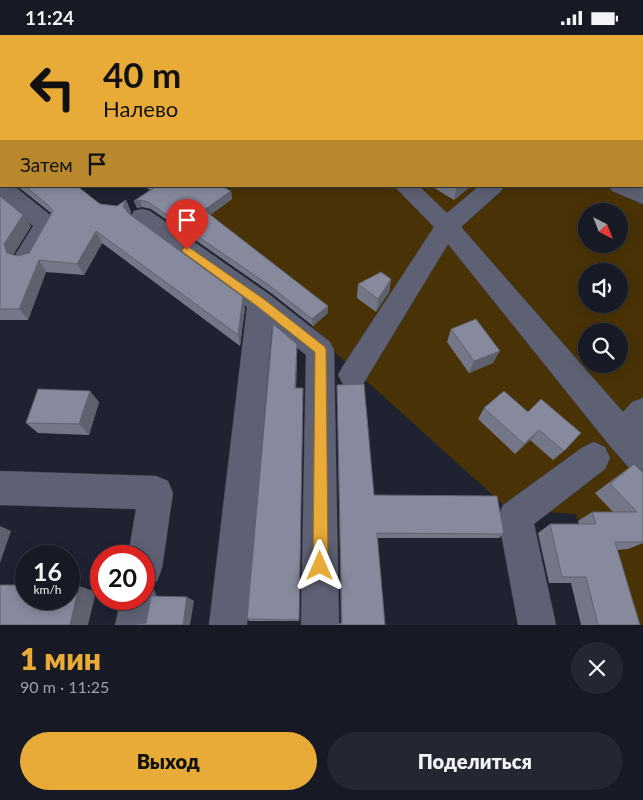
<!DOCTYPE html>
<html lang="ru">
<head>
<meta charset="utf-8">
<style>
  body { margin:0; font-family:Lato,sans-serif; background:#242732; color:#f1f3f6; height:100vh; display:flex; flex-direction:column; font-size:19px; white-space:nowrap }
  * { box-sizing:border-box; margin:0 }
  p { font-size:16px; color:#9ea1a7 }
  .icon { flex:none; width:28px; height:28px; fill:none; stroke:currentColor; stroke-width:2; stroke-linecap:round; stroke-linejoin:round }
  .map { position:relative; height:590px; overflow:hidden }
  .drawer { display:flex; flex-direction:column; background:#171a25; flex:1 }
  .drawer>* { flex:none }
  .banner { position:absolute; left:0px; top:0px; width:644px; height:152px; box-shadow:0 2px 12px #0003,0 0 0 1px #363842; background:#e9ab38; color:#111; overflow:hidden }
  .needle { width:32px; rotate:138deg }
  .controls { position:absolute; left:578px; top:168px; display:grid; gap:10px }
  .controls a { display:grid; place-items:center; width:50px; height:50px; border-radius:50%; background:#171a25; box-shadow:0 2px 12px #0003,0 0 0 1px #363842; font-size:25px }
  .speed { position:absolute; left:15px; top:510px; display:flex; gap:10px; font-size:25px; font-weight:700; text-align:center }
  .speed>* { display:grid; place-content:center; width:65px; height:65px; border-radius:50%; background:#171a25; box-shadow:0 2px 12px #0003,0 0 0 1px #363842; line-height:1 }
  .speed small { font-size:12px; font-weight:400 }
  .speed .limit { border:8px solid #d22; background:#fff; color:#111 }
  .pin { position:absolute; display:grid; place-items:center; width:42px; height:42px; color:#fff; margin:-51px -21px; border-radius:50% 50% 50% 0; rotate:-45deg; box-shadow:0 0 5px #0007 }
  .pin .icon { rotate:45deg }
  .me { position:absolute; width:55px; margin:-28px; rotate:0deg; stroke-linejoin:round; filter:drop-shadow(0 0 4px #0008) }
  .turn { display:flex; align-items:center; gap:18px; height:105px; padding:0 20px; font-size:22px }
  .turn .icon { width:65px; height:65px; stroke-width:2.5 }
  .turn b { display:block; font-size:35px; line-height:42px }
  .then { display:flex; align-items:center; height:48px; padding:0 20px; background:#0003; gap:10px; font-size:19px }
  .round { display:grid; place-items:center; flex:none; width:52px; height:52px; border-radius:26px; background:#242732 }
  .headline { display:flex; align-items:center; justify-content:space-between; height:85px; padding:0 20px }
  h1 { font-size:30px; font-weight:800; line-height:38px; color:#e9ab38 }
  .cta { display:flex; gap:10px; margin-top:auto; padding:10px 20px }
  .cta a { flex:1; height:58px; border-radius:30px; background:#e9ab38; color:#111; font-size:20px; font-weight:800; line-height:58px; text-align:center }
  .cta a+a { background:#242732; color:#f1f3f6 }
  .status { display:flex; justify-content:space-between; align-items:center; height:35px; padding:0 25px; background:#171a25; direction:ltr }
  .status svg { height:14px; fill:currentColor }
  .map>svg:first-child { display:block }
  .green { fill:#493205; fill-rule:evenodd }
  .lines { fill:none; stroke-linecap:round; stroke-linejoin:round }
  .stream { fill:#130900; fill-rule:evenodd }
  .minor-casing { stroke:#3d3f4c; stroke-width:1 }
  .minor { fill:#5d6173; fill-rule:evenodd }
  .wall { fill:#747787 }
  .shaded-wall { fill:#5e616e }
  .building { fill:#878a9d; stroke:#5e616e }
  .route { fill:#e9ab38; stroke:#976f24 }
</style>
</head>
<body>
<div class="status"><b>11:24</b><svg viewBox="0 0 49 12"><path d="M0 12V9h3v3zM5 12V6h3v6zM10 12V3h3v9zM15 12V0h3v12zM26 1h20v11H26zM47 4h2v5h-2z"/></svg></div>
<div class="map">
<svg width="643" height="590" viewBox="0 0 643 590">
  <rect width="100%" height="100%" fill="#1f2231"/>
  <path class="green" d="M0,0H643V590H638L575,479L508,474L309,294L328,278L174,151H642V1H1L0,80ZM586,176H619V209H586ZM586,236H619V269H586ZM586,296H619V329H586Z"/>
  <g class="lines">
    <g class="stream">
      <polygon points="617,0 626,0 627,1 619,1"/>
      <polygon points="642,6 643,7 643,11 642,11"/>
    </g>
    <g class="minor-casing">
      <g id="minor">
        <rect x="642" y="42" width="1" height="12"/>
        <polygon points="0,144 1,151 14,151 54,183 58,189 35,229 26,231 17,229 14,222 33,191 0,164"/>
        <polygon points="394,151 419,151 447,178 479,151 504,151 501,156 461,192 623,377 632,367 643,363 643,441 632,436 610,411 448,209 363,349 353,353 343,349 338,340 343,331 434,192"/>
        <polygon points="609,151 643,152 643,169 612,156"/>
        <polygon points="142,174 150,176 270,260 330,307 334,315 339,590 301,590 306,320 272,292 247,590 209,590 247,272 134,188 130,182 134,176"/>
        <polygon points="594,407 605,412 610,423 605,434 534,489 556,590 518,590 498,482 503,470 583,412"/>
        <polygon points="0,436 156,441 168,446 173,458 162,533 157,546 148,549 152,551 158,564 153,590 115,590 121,564 144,564 144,521 128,521 136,474 0,470"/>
      </g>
    </g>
    <use href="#minor" class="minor"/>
  </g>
  <g class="wall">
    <polygon points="274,0 319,0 317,1 274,1"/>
    <polygon points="0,95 1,96 1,147 0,145"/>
    <polygon points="17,151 77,151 100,169 117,171 126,165 131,177 130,179 245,273 240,311 102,208 84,240 46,237 28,285 0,285 0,161 31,191 13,220 17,221 29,218 51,178"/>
    <polygon points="144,151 221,151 231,156 232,164 210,180 328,271 328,278 313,291 271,258 151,174 142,172 137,173 134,166 150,155"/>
    <polygon points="431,151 471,151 454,165"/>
    <polygon points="391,244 389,257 376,277 357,263 358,249"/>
    <polygon points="451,294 493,328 469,338 447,307"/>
    <polygon points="297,315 296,353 303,359 299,586 249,586 247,584"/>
    <polygon points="337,350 374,460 504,499 499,503 377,503 385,590 341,588"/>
    <polygon points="504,356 564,416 553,425 530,405 515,419 478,384 484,373"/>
    <polygon points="99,367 89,400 38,398 26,388"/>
    <polygon points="634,429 643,438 643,508 628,514 617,515 640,590 581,590 571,548 549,548 538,498 550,489 579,489 578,486 592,477 613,477 595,458 619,440"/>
  </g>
  <g class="shaded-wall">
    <polygon points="113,0 125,0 125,1 110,1"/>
    <polygon points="303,0 319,0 317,1 301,1"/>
    <polygon points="457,151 471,151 454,165"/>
    <polygon points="231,156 232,164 206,183 204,175"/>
    <polygon points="126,165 131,177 128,183 123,171"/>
    <polygon points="140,165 142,172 137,173 134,166"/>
    <polygon points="23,180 31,191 12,221 7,218 4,209"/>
    <polygon points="96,196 102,208 84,240 77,229"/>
    <polygon points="39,225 46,237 28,285 19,274"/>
    <polygon points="391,244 389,257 376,277 378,264"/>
    <polygon points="243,262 245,273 240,311 238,300"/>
    <polygon points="328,271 328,278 313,291 312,284"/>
    <polygon points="297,309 297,315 296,359 295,353"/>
    <polygon points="500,316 493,328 469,338 474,326"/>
    <polygon points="90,356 99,367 89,400 79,389"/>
    <polygon points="539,395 530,405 515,419 524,409"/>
    <polygon points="0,491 11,496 0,528"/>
    <polygon points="79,551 96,557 88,590 70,590"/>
    <polygon points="187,562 194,566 190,590 183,590"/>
  </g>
  <g class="building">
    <polygon points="16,0 113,0 110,1 13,1"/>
    <polygon points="0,95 1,96 1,137 0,137"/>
    <polygon points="25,151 77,151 100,169 117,171 126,165 123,171 128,178 243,262 238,300 96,196 77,229 39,225 19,274 0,274 0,161 23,180 4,209 7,218 17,221 29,218 53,176 48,170"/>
    <polygon points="153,151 221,151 231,156 204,175 328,271 312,284 270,251 148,167 140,165 134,166 155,152"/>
    <polygon points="381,237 391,244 378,264 358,249"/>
    <polygon points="476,284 500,316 474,326 451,294"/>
    <polygon points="273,289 297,309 295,353 303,353 299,585 247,584"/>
    <polygon points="364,349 374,460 497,461 504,499 377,498 385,590 333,590 342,588 337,350"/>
    <polygon points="38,354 90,356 79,389 26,388"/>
    <polygon points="504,356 528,377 541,364 581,398 564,416 539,395 524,409 484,373"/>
    <polygon points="634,429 643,438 643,507 615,507 640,590 598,590 586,542 562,542 550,489 596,489 592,477 637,477 610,449"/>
    <polygon points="0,550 26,550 26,564 69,564 69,550 79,551 70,590 0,590"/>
    <polygon points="151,561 187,562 183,590 137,590 137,589 146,588"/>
  </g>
  <polygon class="route" points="187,211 265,265 325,312 326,315 328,531 326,536 320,539 315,536 313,531 315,317 257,271 183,217 182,215"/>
</svg>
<div class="controls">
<a><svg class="needle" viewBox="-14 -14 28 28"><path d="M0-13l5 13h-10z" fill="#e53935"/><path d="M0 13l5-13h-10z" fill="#9ea1a7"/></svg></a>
<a><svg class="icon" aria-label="sound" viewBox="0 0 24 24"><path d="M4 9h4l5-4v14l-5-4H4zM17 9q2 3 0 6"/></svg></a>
<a><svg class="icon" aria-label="search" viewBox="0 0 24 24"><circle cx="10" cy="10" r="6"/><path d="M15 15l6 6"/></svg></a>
</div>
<div class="speed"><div>16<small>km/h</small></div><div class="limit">20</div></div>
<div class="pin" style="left:187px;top:215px;background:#d93025"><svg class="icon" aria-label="arrive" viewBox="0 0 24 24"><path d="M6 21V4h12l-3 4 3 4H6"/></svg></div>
<svg class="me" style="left:320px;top:531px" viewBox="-20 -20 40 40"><path d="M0-17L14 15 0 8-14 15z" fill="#e9ab38" stroke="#fff" stroke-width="4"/></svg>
<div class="banner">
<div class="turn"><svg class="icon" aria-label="left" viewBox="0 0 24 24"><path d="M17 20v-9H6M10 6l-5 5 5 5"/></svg><div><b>40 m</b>Налево</div></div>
<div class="then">Затем<svg class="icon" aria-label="arrive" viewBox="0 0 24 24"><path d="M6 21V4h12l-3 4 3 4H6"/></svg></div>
</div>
</div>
<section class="drawer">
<div class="headline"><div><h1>1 мин</h1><p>90 m · 11:25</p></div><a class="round"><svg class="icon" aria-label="close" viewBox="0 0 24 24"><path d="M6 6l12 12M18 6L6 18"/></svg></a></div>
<div class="cta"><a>Выход</a><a>Поделиться</a></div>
</section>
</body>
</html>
